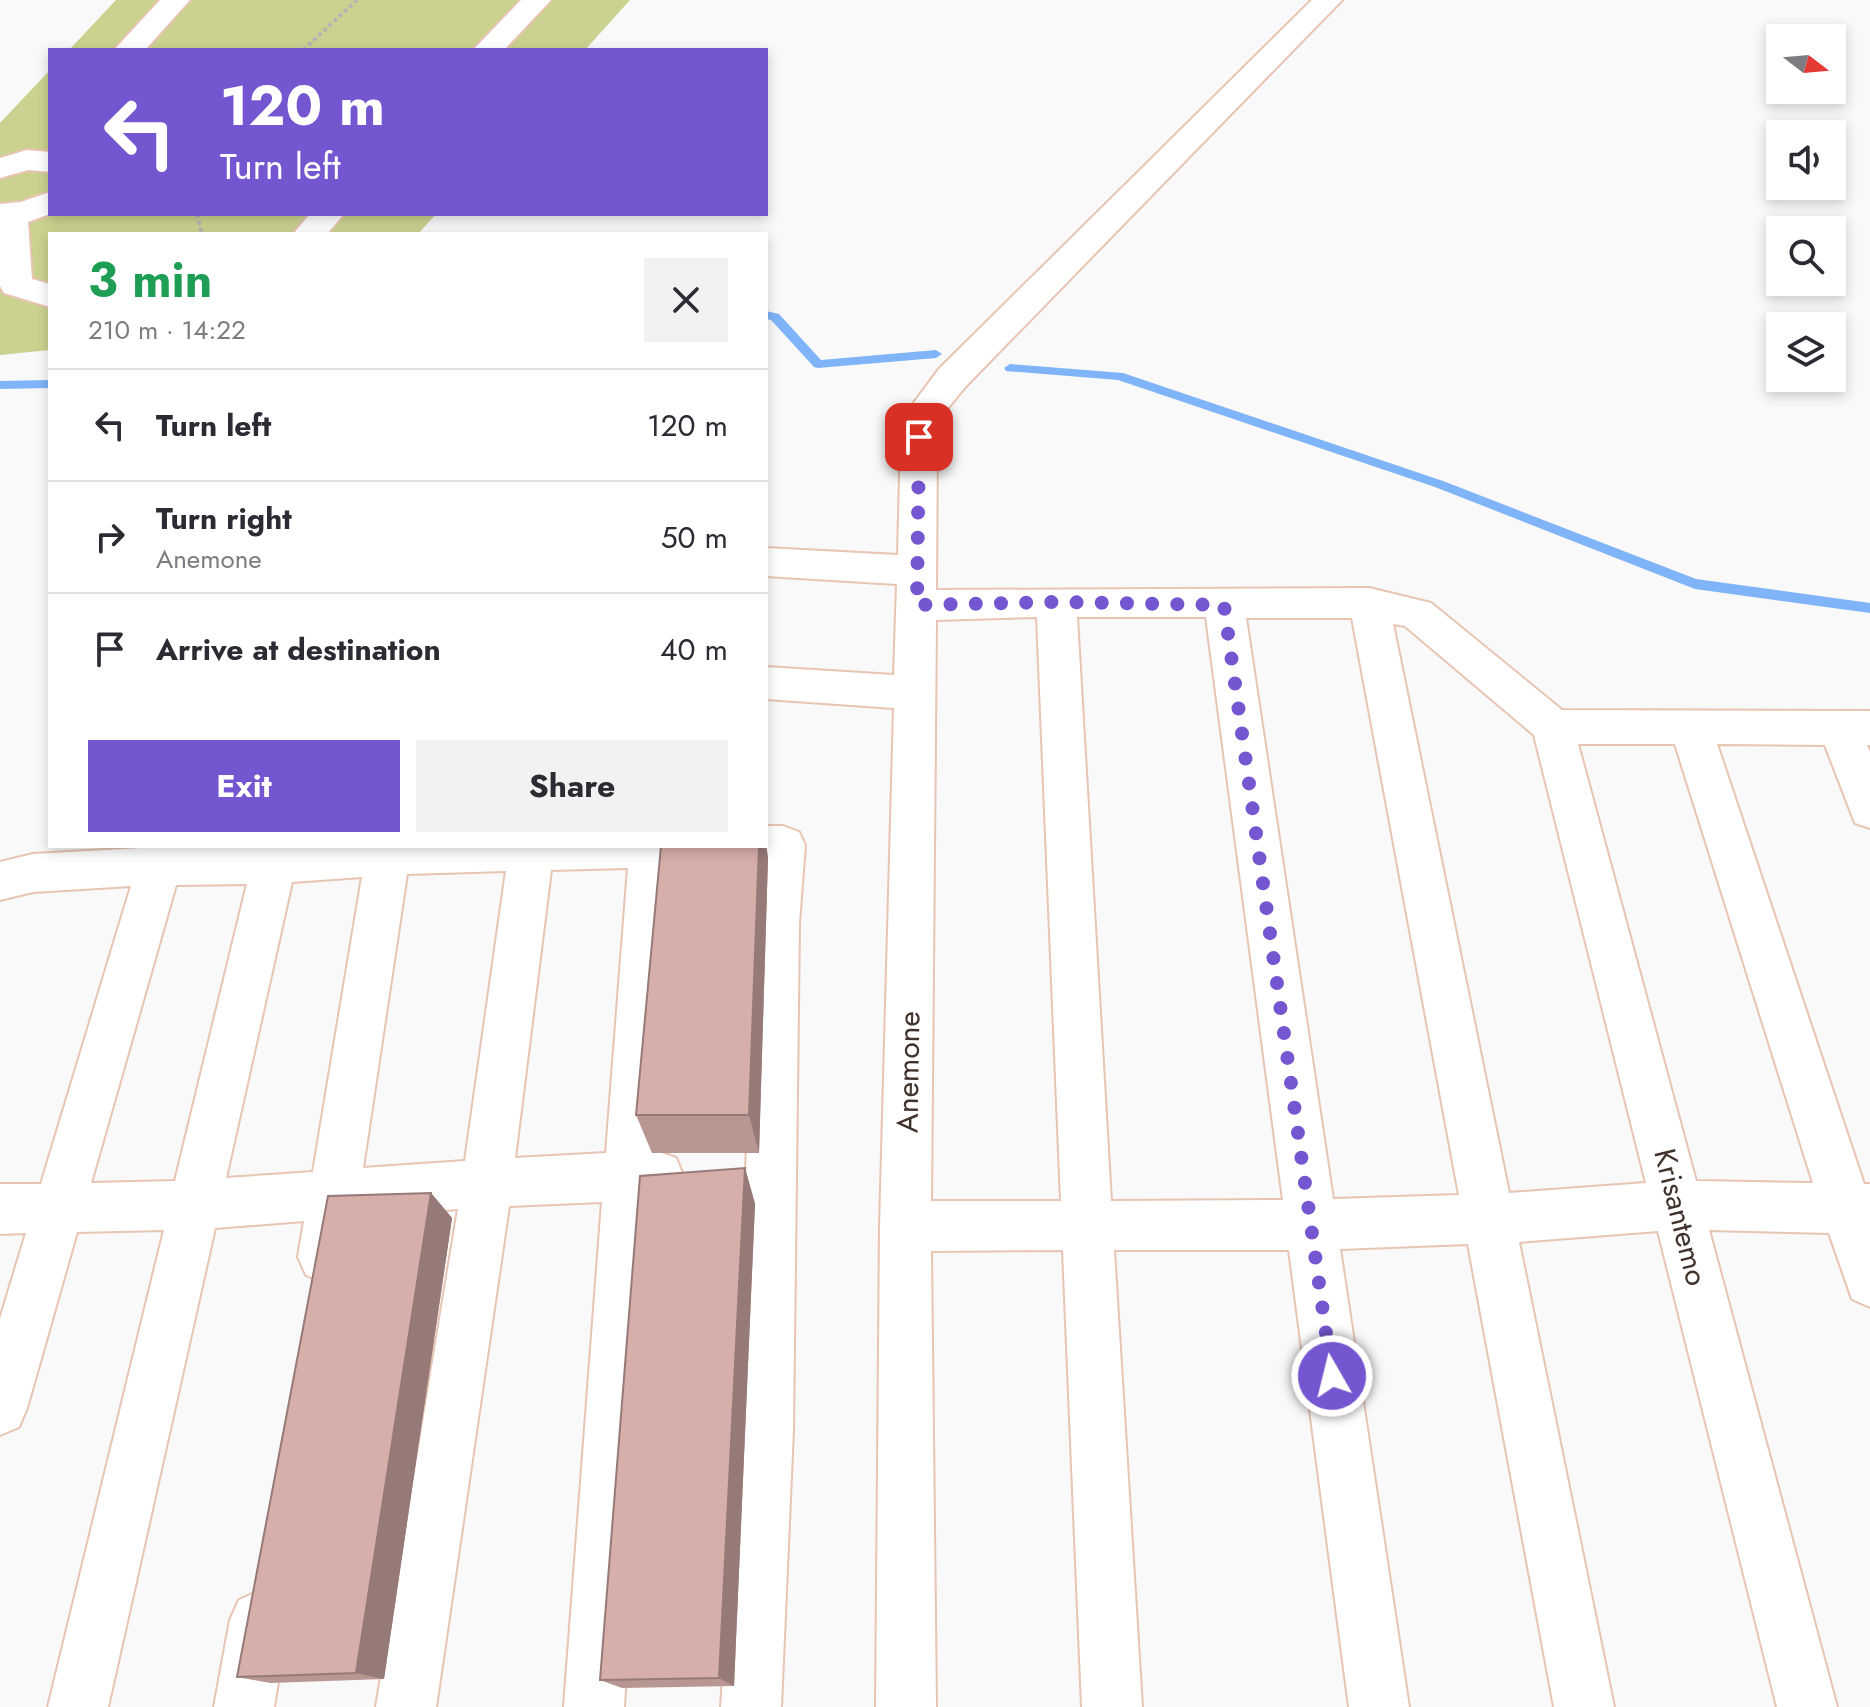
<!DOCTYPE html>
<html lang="en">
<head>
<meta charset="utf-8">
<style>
  body { margin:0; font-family:Jost,sans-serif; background:#f2f2f3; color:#2b2b33; height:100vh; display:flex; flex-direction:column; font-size:30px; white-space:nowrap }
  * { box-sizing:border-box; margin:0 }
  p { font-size:26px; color:#7c7c81 }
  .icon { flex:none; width:44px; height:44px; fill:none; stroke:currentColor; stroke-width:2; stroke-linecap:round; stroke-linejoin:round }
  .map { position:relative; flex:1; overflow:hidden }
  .sheet { position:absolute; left:48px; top:232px; width:720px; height:616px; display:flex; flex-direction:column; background:#fff; border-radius:0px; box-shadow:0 4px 12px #0003 }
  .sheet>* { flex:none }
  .banner { position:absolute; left:48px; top:48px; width:720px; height:168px; border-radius:0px; box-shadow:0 4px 12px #0003; background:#7456d0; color:#fff; overflow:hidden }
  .needle { width:52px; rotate:106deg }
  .tools { position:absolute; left:1766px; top:24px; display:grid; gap:16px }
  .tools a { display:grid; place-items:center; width:80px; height:80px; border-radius:0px; background:#fff; box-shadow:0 4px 12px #0003; font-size:40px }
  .pin { position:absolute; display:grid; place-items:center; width:68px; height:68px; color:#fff; margin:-34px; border-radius:16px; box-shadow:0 4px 12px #0006 }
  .me { position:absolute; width:88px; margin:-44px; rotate:352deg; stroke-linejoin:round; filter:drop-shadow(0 0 6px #0008) }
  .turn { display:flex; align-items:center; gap:28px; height:168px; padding:0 40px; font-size:36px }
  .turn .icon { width:104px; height:104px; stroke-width:2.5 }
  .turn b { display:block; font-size:56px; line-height:68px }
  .round { display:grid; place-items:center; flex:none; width:84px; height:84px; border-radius:0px; background:#f2f2f3 }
  .head { display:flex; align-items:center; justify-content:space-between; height:136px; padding:0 40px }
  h1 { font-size:48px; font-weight:700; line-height:60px; color:#1e9e55 }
  .action { display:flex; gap:16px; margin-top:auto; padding:16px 40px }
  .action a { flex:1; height:92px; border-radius:0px; background:#7456d0; color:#fff; font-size:32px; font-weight:700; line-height:92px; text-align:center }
  .action a+a { background:#f2f2f3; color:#2b2b33 }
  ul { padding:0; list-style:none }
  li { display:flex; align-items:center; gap:24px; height:112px; padding:0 40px; border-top:2px solid #e1e1e2 }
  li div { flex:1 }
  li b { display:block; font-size:30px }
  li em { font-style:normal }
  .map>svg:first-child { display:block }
  .green { fill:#cbd290 }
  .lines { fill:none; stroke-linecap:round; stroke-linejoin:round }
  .stream { fill:#80b4f8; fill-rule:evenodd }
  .minor-casing { stroke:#e8c4b2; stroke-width:4 }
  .path { stroke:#b8b4b1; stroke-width:4; stroke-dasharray:4 3; stroke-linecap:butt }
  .minor { fill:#fff; fill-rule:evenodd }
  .wall { fill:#b89692 }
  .shaded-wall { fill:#967a77 }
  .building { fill:#d6aeaa; stroke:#967a77; stroke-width:2 }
  .route { stroke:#7456d0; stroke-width:14; stroke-dasharray:0 25.2 }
  .labels { text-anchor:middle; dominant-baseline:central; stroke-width:7; stroke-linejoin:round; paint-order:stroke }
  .street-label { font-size:30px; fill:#41332c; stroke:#fff }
</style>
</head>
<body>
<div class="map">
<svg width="1870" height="1707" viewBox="0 0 1870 1707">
  <rect width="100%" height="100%" fill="#f9f9f9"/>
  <g class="green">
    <polygon points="116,0 630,0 585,50 69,50"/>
    <polygon points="50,70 50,214 436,214 418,234 50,234 50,350 0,355 0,123"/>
  </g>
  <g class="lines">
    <g class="stream">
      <polygon points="766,311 779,314 821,360 936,350 942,354 936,358 818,368 814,367 771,320 766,319"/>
      <polygon points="1010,364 1123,373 1443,481 1696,579 1870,603 1870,613 1695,589 1435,487 1118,380 1006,371 1004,368"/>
      <polygon points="50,380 50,388 0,389 0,381"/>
    </g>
    <g class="minor-casing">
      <g id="minor">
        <polygon points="160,0 190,0 145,50 114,50"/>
        <polygon points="521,0 551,0 504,50 473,50"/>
        <path d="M1312,0H1342L965,387L948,408L937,437L936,590L1369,588L1431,603L1562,710L1870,711V745H1867L1870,752V828L1855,823L1825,745L1717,744L1864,1184H1870V1307L1852,1299L1829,1233L1709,1230L1837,1707H1777L1658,1231L1519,1242L1614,1707H1554L1468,1244L1340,1249L1409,1707H1349L1289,1250H1114L1142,1707H1082L1063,1250L931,1251L936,1707H876L880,1226L894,708L766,699V667L894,675L897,584L766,576V548L898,555L901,437L913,404L939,369ZM1037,617L1061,1201H931L936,620ZM1077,617H1206L1283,1200L1111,1201ZM1246,618H1352L1459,1195L1333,1199ZM1393,624L1405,626L1534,735L1646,1183L1509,1193ZM1578,744H1675L1813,1183L1696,1181Z"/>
        <polygon points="27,150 50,152 50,172 28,170 0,178 0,158"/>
        <polygon points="50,192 50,214 28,222 32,279 50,284 50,307 4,293 0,286 0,204 21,202"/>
        <polygon points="310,214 344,214 327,234 293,234"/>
        <polygon points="766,826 783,826 799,832 805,845 799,923 793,1430 781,1707 721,1707 739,1430 753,923 759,861 750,858 745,846 766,846"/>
        <path d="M701,846L696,861L672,867L656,1151L676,1158L683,1175L676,1192L653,1199L624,1707H564L602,1202L509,1206L436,1707H376L458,1209L356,1217L350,1257L342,1275L324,1282L306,1275L298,1257L304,1221L215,1228L108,1707H48L164,1230L77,1232L27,1408L19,1427L0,1435V1319L26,1233L0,1234V1184H41L131,886L33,892L0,900V862L33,854L159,847ZM628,868L606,1153L515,1158L551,870ZM506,871L465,1161L363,1168L407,874ZM362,877L313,1172L226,1178L292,882ZM247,884L175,1181L91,1183L176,885Z"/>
        <polygon points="259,1591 279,1600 288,1620 274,1707 214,1707 230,1620 239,1600"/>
      </g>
    </g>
    <g class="path">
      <polyline points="303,50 357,0"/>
      <polyline points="197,214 202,234"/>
    </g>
    <use href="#minor" class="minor"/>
  </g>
  <g class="wall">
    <polygon points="766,844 768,858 759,1153 652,1153 636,1115"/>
    <polygon points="745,1168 755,1204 734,1686 622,1688 600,1680"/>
    <polygon points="431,1193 452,1218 384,1679 270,1683 237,1677"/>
  </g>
  <g class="shaded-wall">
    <polygon points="766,844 768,858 759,1153 749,1115 759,846 766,846"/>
    <polygon points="745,1168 755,1204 734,1686 719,1678"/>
    <polygon points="431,1193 452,1218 384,1679 356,1673"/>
  </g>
  <g class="building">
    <polygon points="661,846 759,846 749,1115 636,1115"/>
    <polygon points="745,1168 719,1678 600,1680 640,1176"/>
    <polygon points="431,1193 356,1673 237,1677 328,1196"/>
  </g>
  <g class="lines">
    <polyline class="route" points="919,437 917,605 1056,602 1224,605 1332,1376"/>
  </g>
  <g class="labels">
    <g class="street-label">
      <text transform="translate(908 1072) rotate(-89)">Anemone</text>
      <text transform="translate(1681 1217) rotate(76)">Krisantemo</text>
    </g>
  </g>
</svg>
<div class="tools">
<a><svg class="needle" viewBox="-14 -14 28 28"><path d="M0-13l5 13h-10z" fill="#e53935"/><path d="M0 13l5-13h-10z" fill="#7c7c81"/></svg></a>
<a><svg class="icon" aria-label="sound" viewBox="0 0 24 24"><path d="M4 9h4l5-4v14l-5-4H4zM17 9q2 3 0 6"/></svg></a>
<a><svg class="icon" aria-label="search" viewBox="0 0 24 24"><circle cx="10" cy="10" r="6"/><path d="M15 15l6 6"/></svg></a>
<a><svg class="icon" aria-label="layers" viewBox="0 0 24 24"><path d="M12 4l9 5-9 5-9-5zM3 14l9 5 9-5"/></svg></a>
</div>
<div class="pin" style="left:919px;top:437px;background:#d93025"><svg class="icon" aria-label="arrive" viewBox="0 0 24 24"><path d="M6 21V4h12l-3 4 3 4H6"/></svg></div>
<svg class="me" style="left:1332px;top:1376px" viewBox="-20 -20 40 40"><circle r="17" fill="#7456d0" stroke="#fff" stroke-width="3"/><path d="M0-11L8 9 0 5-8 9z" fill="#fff"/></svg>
<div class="banner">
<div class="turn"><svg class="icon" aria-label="left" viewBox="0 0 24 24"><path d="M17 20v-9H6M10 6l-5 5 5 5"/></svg><div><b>120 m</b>Turn left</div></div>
</div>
<section class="sheet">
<div class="head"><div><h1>3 min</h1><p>210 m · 14:22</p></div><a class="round"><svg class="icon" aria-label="close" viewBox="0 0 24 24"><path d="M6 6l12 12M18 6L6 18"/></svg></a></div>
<ul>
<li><svg class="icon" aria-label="left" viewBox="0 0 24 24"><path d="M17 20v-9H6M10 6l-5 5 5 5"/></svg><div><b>Turn left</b></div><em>120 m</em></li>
<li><svg class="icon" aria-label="right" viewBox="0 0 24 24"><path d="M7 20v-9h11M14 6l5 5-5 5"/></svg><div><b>Turn right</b><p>Anemone</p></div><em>50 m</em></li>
<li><svg class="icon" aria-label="arrive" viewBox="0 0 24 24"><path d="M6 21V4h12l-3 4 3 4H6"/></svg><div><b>Arrive at destination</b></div><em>40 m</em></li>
</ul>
<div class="action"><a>Exit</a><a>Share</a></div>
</section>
</div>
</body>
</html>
